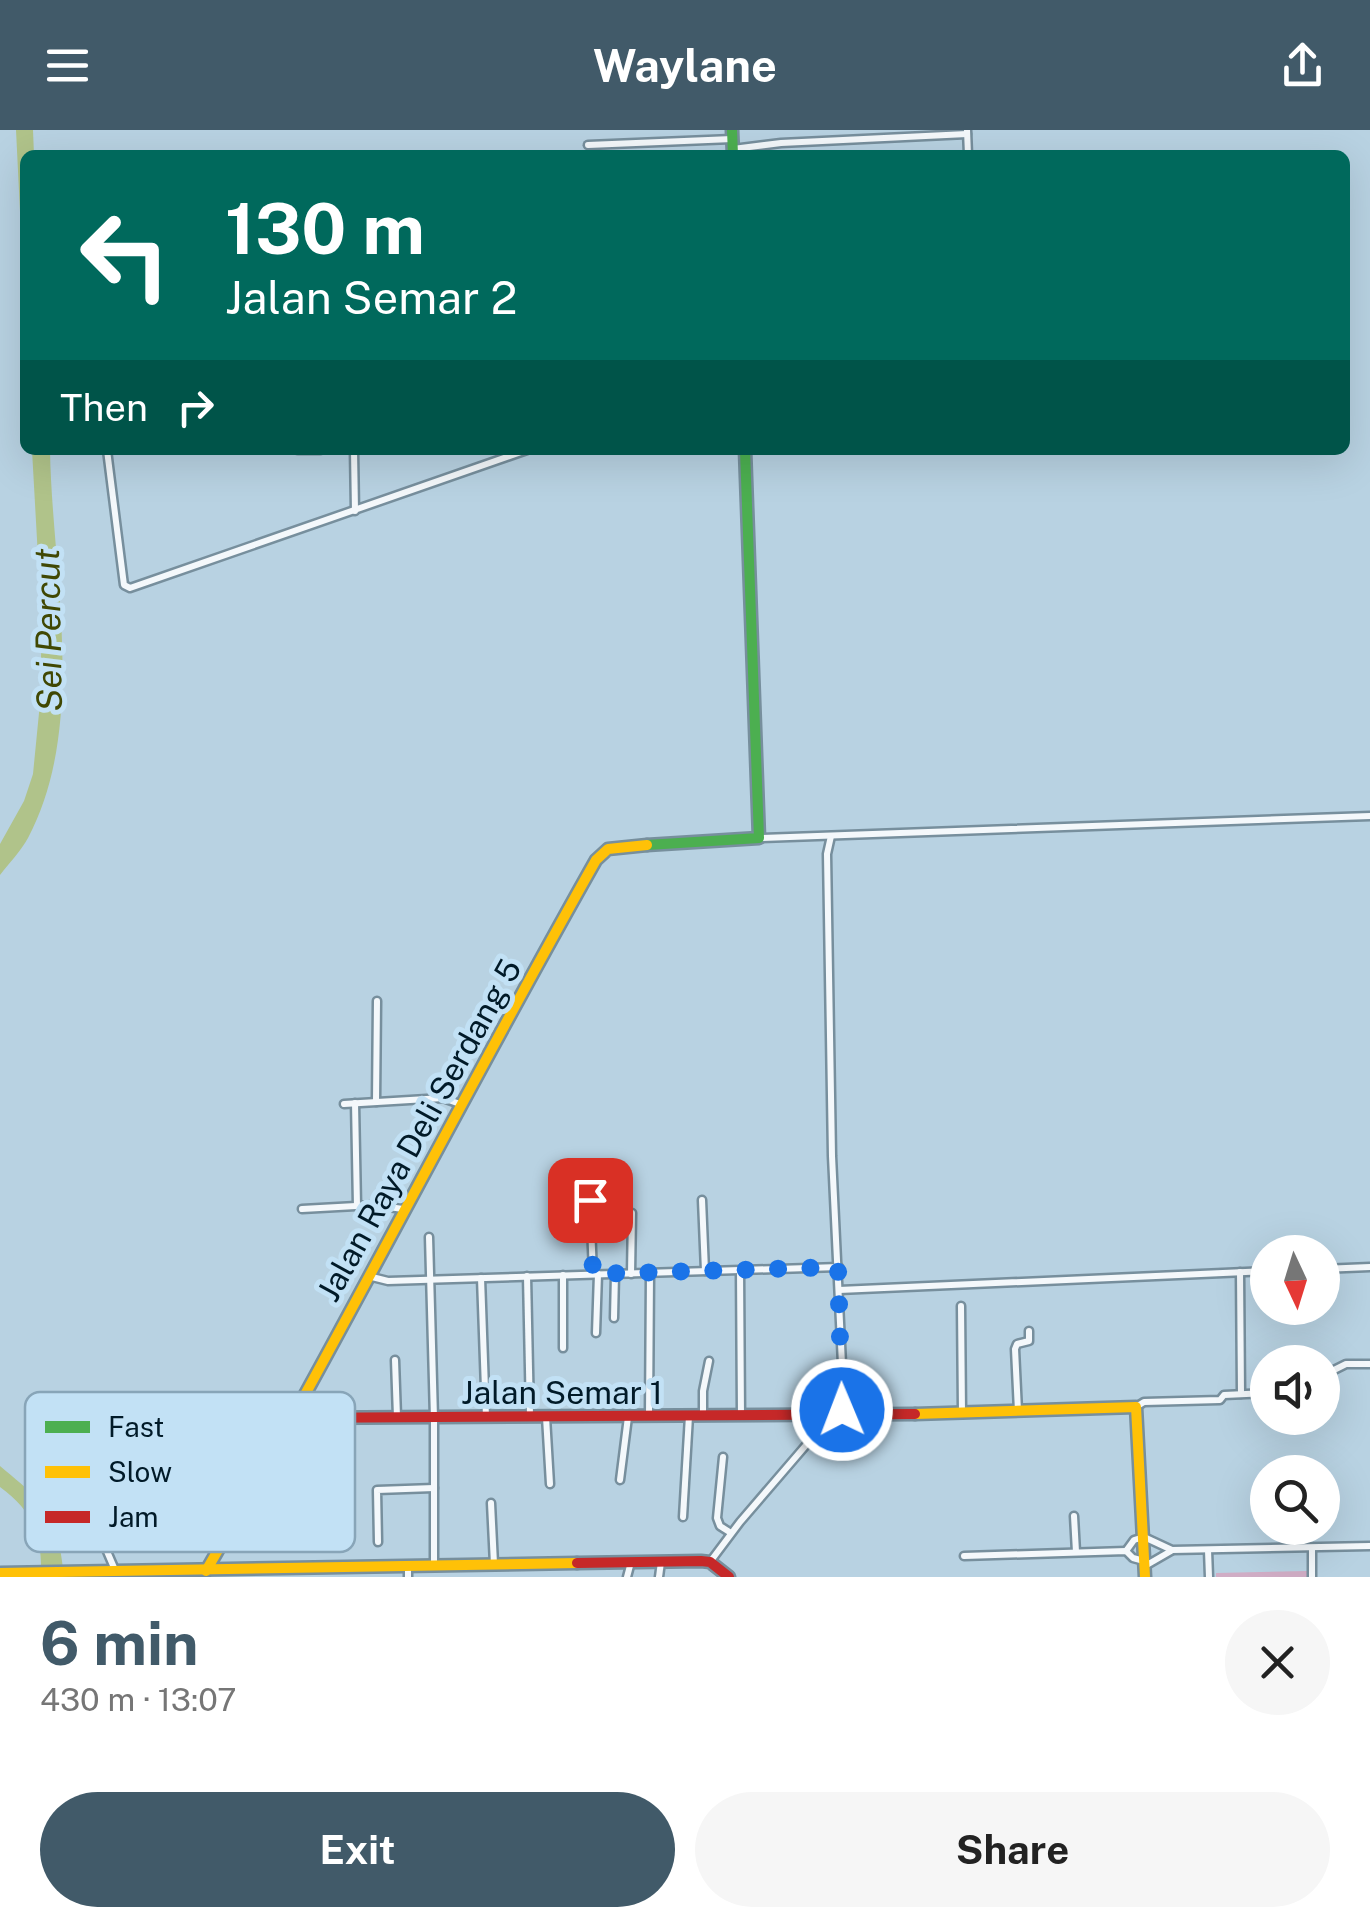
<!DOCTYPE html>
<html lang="en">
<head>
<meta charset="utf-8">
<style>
  body { margin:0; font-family:"Public Sans",sans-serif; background:#f6f6f6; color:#222; height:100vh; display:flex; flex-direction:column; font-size:38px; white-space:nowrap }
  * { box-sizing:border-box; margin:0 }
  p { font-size:32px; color:#767676 }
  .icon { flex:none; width:55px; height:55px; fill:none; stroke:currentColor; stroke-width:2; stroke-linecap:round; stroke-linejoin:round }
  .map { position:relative; height:1447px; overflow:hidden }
  .sheet { display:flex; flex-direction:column; background:#fff; flex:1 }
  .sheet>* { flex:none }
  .banner { position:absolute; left:20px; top:20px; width:1330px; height:305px; border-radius:15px; box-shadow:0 10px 40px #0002; background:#00695c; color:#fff; overflow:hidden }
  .needle { width:65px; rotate:176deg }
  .tools { position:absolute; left:1250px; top:1105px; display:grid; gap:20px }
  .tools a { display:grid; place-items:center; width:90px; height:90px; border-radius:50%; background:#fff; box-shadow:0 10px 40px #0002; font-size:50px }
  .pin { position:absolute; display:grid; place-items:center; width:85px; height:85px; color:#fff; margin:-42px; border-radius:20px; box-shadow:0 5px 15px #0006 }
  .me { position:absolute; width:110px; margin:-55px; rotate:359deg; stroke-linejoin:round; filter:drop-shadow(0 0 8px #0008) }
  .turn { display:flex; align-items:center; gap:35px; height:210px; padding:0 40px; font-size:45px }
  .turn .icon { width:130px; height:130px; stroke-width:2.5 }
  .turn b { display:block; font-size:70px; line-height:85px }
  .then { display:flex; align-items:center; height:95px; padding:0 40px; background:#0003; gap:20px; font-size:38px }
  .round { display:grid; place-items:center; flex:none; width:105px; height:105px; border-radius:52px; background:#f6f6f6 }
  .head { display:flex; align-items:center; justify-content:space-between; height:170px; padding:0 40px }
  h1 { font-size:60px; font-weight:700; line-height:75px; color:#415a69 }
  .action { display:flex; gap:20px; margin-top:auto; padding:20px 40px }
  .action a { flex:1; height:115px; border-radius:60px; background:#415a69; color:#fff; font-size:40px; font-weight:700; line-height:115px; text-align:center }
  .action a+a { background:#f6f6f6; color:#222 }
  header { display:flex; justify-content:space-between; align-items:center; height:130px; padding:0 40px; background:#415a69; color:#fff; font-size:45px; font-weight:700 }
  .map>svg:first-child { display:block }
  .green { fill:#d0adc5 }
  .water { fill:#b0c38a }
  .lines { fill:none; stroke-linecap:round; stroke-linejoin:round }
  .street-casing { stroke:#778f9d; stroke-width:11 }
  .fast-casing { stroke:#778f9d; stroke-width:15 }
  .slow-casing { stroke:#778f9d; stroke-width:15 }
  .jam-casing { stroke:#778f9d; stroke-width:15 }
  .street { stroke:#f4f8fb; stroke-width:6 }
  .fast { stroke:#4caf50; stroke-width:10 }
  .slow { stroke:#ffc107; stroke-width:10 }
  .jam { stroke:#c62828; stroke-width:10 }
  .route { stroke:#1a73e8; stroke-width:18; stroke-dasharray:0 32.4 }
  .labels { text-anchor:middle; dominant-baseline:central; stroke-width:10; stroke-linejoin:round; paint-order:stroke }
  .street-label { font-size:32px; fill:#011a28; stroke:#c2e1f5 }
  .water-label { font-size:35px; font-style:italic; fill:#404803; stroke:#c2e1f5 }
  .key { fill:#c2e1f5; stroke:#88a5b8; stroke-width:2.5 }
  .key-label { font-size:28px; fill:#011a28 }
</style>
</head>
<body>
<header><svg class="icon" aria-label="menu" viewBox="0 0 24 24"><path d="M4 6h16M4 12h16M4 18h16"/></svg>Waylane<svg class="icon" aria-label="share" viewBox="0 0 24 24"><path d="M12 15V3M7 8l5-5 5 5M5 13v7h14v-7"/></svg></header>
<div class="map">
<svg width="1370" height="1447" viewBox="0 0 1370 1447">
  <rect width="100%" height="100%" fill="#b8d2e2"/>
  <polygon class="green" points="1307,1441 1308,1447 1216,1447 1216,1443"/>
  <g class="water">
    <polygon points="16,0 33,0 34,25 25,25 25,184"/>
    <path d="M32,320H50C52,443 88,594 28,708C21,721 9,733 0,745V714L24,671L33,644L39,583L42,499Z"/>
    <path d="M0,1336C48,1376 57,1383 64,1447H41C42,1406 35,1383 0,1357Z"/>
  </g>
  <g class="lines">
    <g class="street-casing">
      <g id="street">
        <polyline points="967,0 968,25"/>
        <polyline points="588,15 732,9"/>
        <polyline points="733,19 781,13 967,4"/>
        <polyline points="107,320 124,455 130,458 527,320"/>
        <polyline points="298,320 320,320"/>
        <polyline points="354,320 355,381"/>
        <polyline points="759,708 1370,686"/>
        <polyline points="376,972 377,871"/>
        <polyline points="355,973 357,1076"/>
        <polyline points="344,974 443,968 460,974"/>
        <polyline points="590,1070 593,1144"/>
        <polyline points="702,1070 705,1141"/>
        <polyline points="302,1079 374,1075 403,1079"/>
        <polyline points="429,1107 434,1288 434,1435"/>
        <polyline points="1322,1139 1370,1137"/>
        <polyline points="740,1140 741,1286"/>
        <polyline points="1240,1142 1241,1264"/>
        <polyline points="631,1144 632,1083"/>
        <polyline points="368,1146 388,1151 839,1137"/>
        <polyline points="527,1146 530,1286"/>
        <polyline points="481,1148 486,1287"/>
        <polyline points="839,1160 1268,1141"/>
        <polyline points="961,1176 962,1283"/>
        <polyline points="614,1188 615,1144"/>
        <polyline points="596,1203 598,1144"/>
        <polyline points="563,1218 563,1145"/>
        <polyline points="395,1230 397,1287"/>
        <polyline points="1322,1246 1346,1234 1370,1234"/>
        <polyline points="1136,1277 1144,1272 1220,1270 1224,1265 1268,1263"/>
        <polyline points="1018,1281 1015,1219 1017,1214 1029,1211 1029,1201"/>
        <polyline points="649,1285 650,1144"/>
        <polyline points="703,1286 703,1261 709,1231"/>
        <polyline points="546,1287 550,1354"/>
        <polyline points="723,1327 717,1388 720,1396 731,1403"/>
        <polyline points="58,1331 82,1363 115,1440"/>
        <polyline points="620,1350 628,1287"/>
        <polyline points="491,1373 494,1434"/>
        <polyline points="1074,1386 1076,1422"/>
        <polyline points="683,1387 689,1286"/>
        <polyline points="378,1412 377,1360 434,1358"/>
        <polyline points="1312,1418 1312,1447"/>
        <polyline points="1208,1420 1209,1447"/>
        <polyline points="1126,1421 1134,1410 1144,1407 1172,1420 1370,1416"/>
        <polyline points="964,1426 1126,1421 1133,1428 1144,1431"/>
        <polyline points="710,1432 740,1392 813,1307 844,1276 832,1026 827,724 831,706"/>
        <polyline points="408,1436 408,1447"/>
        <polyline points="1145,1436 1171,1421"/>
        <polyline points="627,1447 631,1432"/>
        <polyline points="659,1447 661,1432"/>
      </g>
    </g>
    <g class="fast-casing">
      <g id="fast">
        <polyline points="732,0 733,25"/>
        <polyline points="647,715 759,708 745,320"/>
      </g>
    </g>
    <g class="slow-casing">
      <g id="slow">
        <polyline points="915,1284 1136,1277 1145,1447"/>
        <path d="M206,1441C341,1207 463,965 596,730L608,719L647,715"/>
        <polyline points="0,1443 577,1433"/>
      </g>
    </g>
    <g class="jam-casing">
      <g id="jam">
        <polyline points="291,1288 915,1284"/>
        <polyline points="577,1433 701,1431 710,1432 729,1447"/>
      </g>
    </g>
    <use href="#street" class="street"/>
    <use href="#fast" class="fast"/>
    <use href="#slow" class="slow"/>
    <use href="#jam" class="jam"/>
  </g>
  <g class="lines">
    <polyline class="route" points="590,1070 593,1144 838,1137 842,1280"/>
  </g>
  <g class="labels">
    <g class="street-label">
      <text transform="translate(419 1000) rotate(-61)">Jalan Raya Deli Serdang 5</text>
      <text x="562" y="1262">Jalan Semar 1</text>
    </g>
    <g class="water-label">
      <text transform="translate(48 500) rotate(-91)">Sei Percut</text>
    </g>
  </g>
  <rect x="25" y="1262" width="330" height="160" rx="15" class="key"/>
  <rect x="45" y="1291" width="45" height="12" fill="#4caf50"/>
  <rect x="45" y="1336" width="45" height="12" fill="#ffc107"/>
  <rect x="45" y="1381" width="45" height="12" fill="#c62828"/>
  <g class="key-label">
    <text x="108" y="1307">Fast</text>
    <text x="108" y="1352">Slow</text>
    <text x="108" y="1397">Jam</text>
  </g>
</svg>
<div class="tools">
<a><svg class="needle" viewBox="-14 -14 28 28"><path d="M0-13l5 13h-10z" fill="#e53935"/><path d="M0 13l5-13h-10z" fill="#767676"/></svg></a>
<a><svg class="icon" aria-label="sound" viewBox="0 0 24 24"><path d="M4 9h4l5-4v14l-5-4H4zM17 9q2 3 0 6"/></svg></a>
<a><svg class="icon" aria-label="search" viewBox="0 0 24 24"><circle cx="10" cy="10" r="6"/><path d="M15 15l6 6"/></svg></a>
</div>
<div class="pin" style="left:590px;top:1070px;background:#d93025"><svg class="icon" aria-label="arrive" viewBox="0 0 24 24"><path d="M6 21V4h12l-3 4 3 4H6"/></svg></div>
<svg class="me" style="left:842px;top:1280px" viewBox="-20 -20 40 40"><circle r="17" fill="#1a73e8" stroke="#fff" stroke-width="3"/><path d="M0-11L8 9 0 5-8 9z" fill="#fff"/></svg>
<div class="banner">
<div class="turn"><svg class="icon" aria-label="left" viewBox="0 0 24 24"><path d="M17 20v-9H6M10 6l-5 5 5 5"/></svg><div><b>130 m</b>Jalan Semar 2</div></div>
<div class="then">Then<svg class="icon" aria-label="right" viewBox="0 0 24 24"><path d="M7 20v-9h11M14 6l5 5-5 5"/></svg></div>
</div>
</div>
<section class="sheet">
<div class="head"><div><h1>6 min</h1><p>430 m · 13:07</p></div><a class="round"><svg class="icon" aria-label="close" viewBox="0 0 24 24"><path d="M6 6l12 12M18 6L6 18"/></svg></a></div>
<div class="action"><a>Exit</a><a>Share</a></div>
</section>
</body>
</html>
